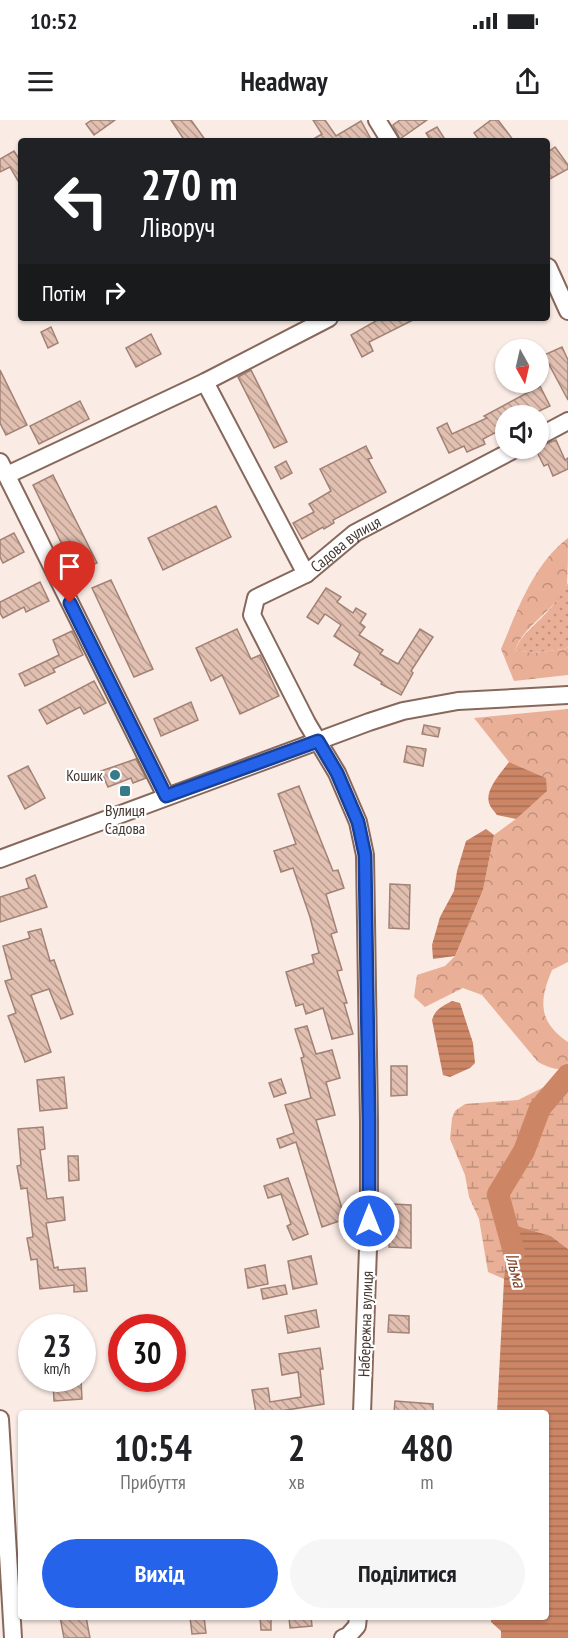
<!DOCTYPE html>
<html lang="uk">
<head>
<meta charset="utf-8">
<style>
  body { margin:0; font-family:"PT Sans Narrow",sans-serif; background:#f6f6f6; color:#202124; height:100vh; display:flex; flex-direction:column; font-size:22px; white-space:nowrap }
  * { box-sizing:border-box; margin:0 }
  p { font-size:20px; color:#757577 }
  .icon { flex:none; width:33px; height:33px; fill:none; stroke:currentColor; stroke-width:2; stroke-linecap:round; stroke-linejoin:round }
  .map { position:relative; flex:1; overflow:hidden }
  .sheet { position:absolute; left:18px; top:1290px; width:531px; height:210px; display:flex; flex-direction:column; background:#fff; border-radius:6px; box-shadow:0 2px 4px #0004 }
  .sheet>* { flex:none }
  .hud { position:absolute; left:18px; top:18px; width:532px; height:183px; border-radius:6px; box-shadow:0 2px 4px #0004; background:#202124; color:#fff; overflow:hidden }
  .needle { width:39px; rotate:172deg }
  .fabs { position:absolute; left:495px; top:219px; display:grid; gap:12px }
  .fabs a { display:grid; place-items:center; width:54px; height:54px; border-radius:50%; background:#fff; box-shadow:0 2px 4px #0004; font-size:30px }
  .speed { position:absolute; left:18px; top:1194px; display:flex; gap:12px; font-size:30px; font-weight:700; text-align:center }
  .speed>* { display:grid; place-content:center; width:78px; height:78px; border-radius:50%; background:#fff; box-shadow:0 2px 4px #0004; line-height:1 }
  .speed small { font-size:15px; font-weight:400 }
  .speed .limit { border:9px solid #d22; background:#fff; color:#111 }
  .pin { position:absolute; display:grid; place-items:center; width:51px; height:51px; color:#fff; margin:-62px -26px; border-radius:50% 50% 50% 0; rotate:-45deg; box-shadow:0 0 6px #0007 }
  .pin .icon { rotate:45deg }
  .me { position:absolute; width:66px; margin:-33px; rotate:0deg; stroke-linejoin:round; filter:drop-shadow(0 0 4px #0008) }
  .turn { display:flex; align-items:center; gap:21px; height:126px; padding:0 24px; font-size:27px }
  .turn .icon { width:78px; height:78px; stroke-width:2.5 }
  .turn b { display:block; font-size:42px; line-height:51px }
  .then { display:flex; align-items:center; height:57px; padding:0 24px; background:#0003; gap:12px; font-size:22px }
  .eta { display:flex; justify-content:space-evenly; align-items:center; height:102px; text-align:center }
  .eta b { font-size:36px; font-weight:800; line-height:42px }
  .button { display:flex; gap:12px; margin-top:auto; padding:12px 24px }
  .button a { flex:1; height:69px; border-radius:36px; background:#2563eb; color:#fff; font-size:24px; font-weight:800; line-height:69px; text-align:center }
  .button a+a { background:#f6f6f6; color:#202124 }
  .status { display:flex; justify-content:space-between; align-items:center; height:42px; padding:0 30px; background:#fff; direction:ltr }
  .status svg { height:16px; fill:currentColor }
  header { display:flex; justify-content:space-between; align-items:center; height:78px; padding:0 24px; background:#fff; font-size:27px; font-weight:800 }
  .map>svg:first-child { display:block }
  .grass { fill:url(#grass-dots) }
  .forest { fill:url(#forest-crowns) }
  .wetland { fill:url(#wetland-marsh) }
  .water { fill:url(#water-rules) }
  .lines { fill:none; stroke-linecap:round; stroke-linejoin:round }
  .river { stroke:#cc8565; stroke-width:22 }
  .building { fill:url(#building-back-hatch); stroke:#a18274; stroke-width:1.5 }
  .minor-casing { stroke:#87685b; stroke-width:20 }
  .minor { stroke:#fff; stroke-width:16 }
  .route-casing { stroke:#184099; stroke-width:15 }
  .route { stroke:#2563eb; stroke-width:10 }
  .poi-dot { fill:#377a8a; stroke:#fff; stroke-width:2 }
  .labels { text-anchor:middle; dominant-baseline:central; stroke-width:4.5; stroke-linejoin:round; paint-order:stroke }
  .street-label { font-size:16px; fill:#443630; stroke:#fff }
  .poi-label { font-size:16px; fill:#443630; stroke:#fff; text-anchor:end }
  .water-label { font-size:18px; font-style:italic; fill:#7e3b1b; stroke:#fff }
</style>
</head>
<body>
<div class="status"><b>10:52</b><svg viewBox="0 0 49 12"><path d="M0 12V9h3v3zM5 12V6h3v6zM10 12V3h3v9zM15 12V0h3v12zM26 1h20v11H26zM47 4h2v5h-2z"/></svg></div>
<header><svg class="icon" aria-label="menu" viewBox="0 0 24 24"><path d="M4 6h16M4 12h16M4 18h16"/></svg>Headway<svg class="icon" aria-label="share" viewBox="0 0 24 24"><path d="M12 15V3M7 8l5-5 5 5M5 13v7h14v-7"/></svg></header>
<div class="map">
<svg width="568" height="1518" viewBox="0 0 568 1518">
  <defs>
    <pattern id="grass-dots" width="8" height="8" patternUnits="userSpaceOnUse" patternTransform="scale(1.5)"><rect width="8" height="8" fill="#eab097"/><path d="M2 2h.1M6 6h.1" fill="none" stroke="#bf907c" stroke-width="1.8" stroke-linecap="round"/></pattern>
    <pattern id="forest-crowns" width="20" height="18" patternUnits="userSpaceOnUse" patternTransform="scale(1.5)"><rect width="20" height="18" fill="#eab097"/><path d="M2 6a3 3 0 1 1 6 0M12 15a3 3 0 1 1 6 0" fill="none" stroke="#bf907c"/></pattern>
    <pattern id="wetland-marsh" width="20" height="14" patternUnits="userSpaceOnUse" patternTransform="scale(1.5)"><rect width="20" height="14" fill="#eab097"/><path d="M1 5h8M5 5V1M11 12h8M15 12V8" fill="none" stroke="#bf907c"/></pattern>
    <pattern id="water-rules" width="6" height="5" patternUnits="userSpaceOnUse" patternTransform="scale(1.5)"><rect width="6" height="5" fill="#cc8565"/><path d="M0 2.5h6" fill="none" stroke="#a76e54"/></pattern>
    <pattern id="building-back-hatch" width="6" height="6" patternUnits="userSpaceOnUse" patternTransform="scale(1.5)"><rect width="6" height="6" fill="#e1bfb1"/><path d="M-1 5l2 2M0 0l6 6M5-1l2 2" fill="none" stroke="#b89c90"/></pattern>
  </defs>
  <rect width="100%" height="100%" fill="#faebe5"/>
  <path class="grass" d="M568,463V527L564,529L533,533L515,530C522,513 537,504 549,490C556,482 562,472 568,463Z"/>
  <g class="forest">
    <path d="M568,418C568,429 568,455 567,464C556,491 525,503 515,530L533,533L564,529L568,527V555L514,561L501,529C518,489 533,445 568,418Z"/>
    <path d="M568,589V842L552,850C539,881 538,902 568,922V945C559,953 548,947 538,942L482,875L463,868L425,887L414,877L417,855L445,846L455,836L483,770L494,715L516,699L546,658L509,642L474,598Z"/>
  </g>
  <polygon class="wetland" points="568,955 568,1129 551,1116 507,1103 504,1159 488,1152 479,1099 469,1077 465,1055 450,1019 452,998 455,991 465,984 518,980"/>
  <g class="water">
    <path d="M509,642L546,658L547,671L516,699L497,695C495,692 490,687 489,683C485,669 502,652 509,642Z"/>
    <polygon points="486,709 494,715 483,770 455,836 433,839 432,825 440,797 454,771 457,751 466,721"/>
    <path d="M452,881L460,883L473,923L475,943L470,948L450,957L443,955L432,900C435,889 443,886 452,881Z"/>
    <polygon points="507,1103 551,1116 568,1129 568,1518 501,1518 501,1511 491,1502 491,1497 546,1497 546,1293 497,1293"/>
  </g>
  <g class="lines">
    <polyline class="river" points="514,1132 498,1074 524,1031 540,988 568,955"/>
  </g>
  <g class="building">
    <polygon points="92,0 115,0 94,15 86,4"/>
    <polygon points="171,0 191,0 206,21 185,21"/>
    <polygon points="313,0 325,0 336,16 361,1 372,21 310,21 322,14"/>
    <polygon points="400,0 427,0 400,19 393,5"/>
    <polygon points="491,0 498,0 514,21 480,21 474,13"/>
    <polygon points="437,7 446,21 431,21 426,13"/>
    <polygon points="555,27 568,45 568,49 548,60 548,32"/>
    <polygon points="14,31 21,42 21,66 10,47 0,52 0,39"/>
    <polygon points="381,198 417,198 369,222 373,231 362,237 351,215"/>
    <polygon points="51,207 58,223 48,228 41,212"/>
    <polygon points="151,214 161,234 136,247 126,228"/>
    <polygon points="562,227 568,240 568,280 544,235"/>
    <polygon points="0,250 27,305 6,315 0,303"/>
    <polygon points="251,250 287,322 274,328 238,257"/>
    <polygon points="540,266 550,286 529,296 506,296 506,307 483,319 485,324 467,332 464,326 449,333 437,308 447,303 452,314 487,298 484,296"/>
    <polygon points="80,281 89,299 39,324 30,306"/>
    <polygon points="556,320 565,340 568,338 568,349 553,356 548,344 544,346 538,334 538,327"/>
    <polygon points="366,326 372,338 368,339 386,372 333,400 334,403 324,409 323,407 302,419 293,403 314,392 309,384 331,371 320,349"/>
    <polygon points="286,341 292,353 281,359 275,347"/>
    <polygon points="53,355 97,443 76,453 33,365"/>
    <polygon points="216,386 231,417 163,450 148,418"/>
    <polygon points="14,413 24,432 3,443 0,437 0,420"/>
    <polygon points="111,460 153,549 134,557 92,468"/>
    <polygon points="40,462 49,481 26,492 24,487 3,498 0,493 0,482"/>
    <polygon points="326,468 341,477 337,482 353,493 356,488 366,494 360,503 365,507 359,515 383,530 380,534 398,544 420,509 433,517 411,551 413,553 401,575 381,564 382,562 354,545 360,533 334,516 341,505 325,494 318,504 307,497"/>
    <polygon points="237,509 251,539 260,535 279,576 240,594 222,555 211,561 196,528"/>
    <polygon points="72,511 83,535 53,549 55,552 25,566 19,554 59,535 53,520"/>
    <polygon points="94,561 106,583 84,594 80,587 47,604 39,590"/>
    <polygon points="191,582 198,600 161,616 154,599"/>
    <polygon points="424,605 440,608 438,617 422,614"/>
    <polygon points="407,626 426,629 423,646 404,642"/>
    <polygon points="136,639 146,658 133,663 131,658 108,667 101,651"/>
    <polygon points="28,646 45,678 25,689 8,656"/>
    <polygon points="299,666 333,751 338,750 344,768 326,774 337,812 331,814 342,850 337,851 347,883 344,883 353,914 332,919 323,888 306,894 303,884 296,886 286,852 314,843 312,835 319,833 310,797 293,748 281,752 274,731 296,724 278,674"/>
    <polygon points="35,755 47,787 0,802 0,777 29,768 26,759"/>
    <polygon points="390,764 410,765 409,809 389,808"/>
    <polygon points="41,809 50,841 54,840 73,894 61,899 49,869 31,875 51,932 25,942 8,896 16,893 5,861 12,859 3,826 30,818 28,812"/>
    <polygon points="307,906 316,934 332,930 340,958 326,962 335,995 316,1000 345,1099 322,1107 296,1022 280,1028 277,1019 294,1013 285,985 311,978 301,938 304,937 295,909"/>
    <polygon points="391,946 407,946 407,975 391,976"/>
    <polygon points="64,957 67,988 40,991 37,960"/>
    <polygon points="281,959 286,973 274,977 269,963"/>
    <polygon points="43,1007 45,1029 40,1030 47,1079 63,1077 65,1100 46,1103 54,1148 58,1147 58,1150 85,1148 87,1171 74,1172 74,1165 40,1169 37,1139 31,1140 27,1118 33,1117 27,1068 21,1069 17,1046 21,1045 18,1009"/>
    <polygon points="68,1036 78,1036 79,1060 69,1061"/>
    <polygon points="288,1058 308,1114 293,1120 287,1106 291,1104 281,1074 268,1078 264,1066"/>
    <polygon points="392,1084 411,1085 411,1128 389,1127"/>
    <polygon points="311,1136 317,1164 293,1169 288,1141"/>
    <polygon points="265,1145 268,1164 248,1168 245,1149"/>
    <polygon points="285,1165 287,1174 263,1179 261,1169"/>
    <polygon points="316,1190 319,1207 288,1213 285,1196"/>
    <polygon points="389,1195 409,1196 409,1213 388,1212"/>
    <polygon points="320,1228 323,1249 320,1249 324,1284 268,1293 256,1293 252,1270 268,1268 270,1282 301,1277 298,1252 282,1255 279,1234"/>
    <polygon points="81,1259 82,1279 54,1281 53,1261"/>
    <polygon points="395,1281 433,1284 433,1293 394,1293"/>
    <polygon points="60,1497 86,1497 90,1518 64,1518"/>
    <polygon points="190,1497 204,1497 206,1513 192,1514"/>
    <polygon points="260,1497 271,1497 271,1510 261,1510"/>
    <polygon points="289,1497 311,1497 312,1506 290,1508"/>
  </g>
  <g class="lines">
    <g class="minor-casing">
      <g id="minor">
        <polyline points="377,0 390,21"/>
        <polyline points="548,147 568,191"/>
        <path id="s1" d="M205,262L306,454L355,413L517,328"/>
        <polyline points="538,317 568,301"/>
        <polyline points="0,342 166,676"/>
        <polyline points="7,355 205,262 329,198"/>
        <polyline points="306,454 256,478 252,495 307,603 337,653 358,702 365,735 369,1001 369,1101 362,1293"/>
        <polyline points="0,739 369,602 403,591 458,581 568,575"/>
        <polyline points="0,1299 13,1518"/>
        <polyline points="343,1518 348,1516 357,1506 358,1497"/>
      </g>
    </g>
    <use href="#minor" class="minor"/>
  </g>
  <g class="lines">
    <g class="route-casing">
      <polyline id="route" points="70,483 166,676 318,621 337,653 358,702 365,735 369,1000 369,1101"/>
    </g>
    <use href="#route" class="route"/>
  </g>
  <g class="poi-dot">
    <circle cx="115" cy="655" r="6"/>
    <rect x="119" y="665" width="12" height="12" rx="3"/>
  </g>
  <g class="labels">
    <g class="street-label">
      <text stroke="none"><textPath href="#s1" startOffset="267">Садова вулиця</textPath></text>
      <text transform="translate(365 1204) rotate(-88)">Набережна вулиця</text>
    </g>
    <g class="poi-label">
      <text x="103" y="655">Кошик</text>
      <text x="125" y="690" text-anchor="middle">Вулиця<tspan x="125" dy="18">Садова</tspan></text>
    </g>
    <g class="water-label">
      <text transform="translate(516 1150) rotate(76)">Ільма</text>
    </g>
  </g>
</svg>
<div class="fabs">
<a><svg class="needle" viewBox="-14 -14 28 28"><path d="M0-13l5 13h-10z" fill="#e53935"/><path d="M0 13l5-13h-10z" fill="#757577"/></svg></a>
<a><svg class="icon" aria-label="sound" viewBox="0 0 24 24"><path d="M4 9h4l5-4v14l-5-4H4zM17 9q2 3 0 6"/></svg></a>
</div>
<div class="speed"><div>23<small>km/h</small></div><div class="limit">30</div></div>
<div class="pin" style="left:70px;top:483px;background:#d93025"><svg class="icon" aria-label="arrive" viewBox="0 0 24 24"><path d="M6 21V4h12l-3 4 3 4H6"/></svg></div>
<svg class="me" style="left:369px;top:1101px" viewBox="-20 -20 40 40"><circle r="17" fill="#2563eb" stroke="#fff" stroke-width="3"/><path d="M0-11L8 9 0 5-8 9z" fill="#fff"/></svg>
<div class="hud">
<div class="turn"><svg class="icon" aria-label="left" viewBox="0 0 24 24"><path d="M17 20v-9H6M10 6l-5 5 5 5"/></svg><div><b>270 m</b>Ліворуч</div></div>
<div class="then">Потім<svg class="icon" aria-label="right" viewBox="0 0 24 24"><path d="M7 20v-9h11M14 6l5 5-5 5"/></svg></div>
</div>
<section class="sheet">
<div class="eta">
<div><b>10:54</b><p>Прибуття</p></div>
<div><b>2</b><p>хв</p></div>
<div><b>480</b><p>m</p></div>
</div>
<div class="button"><a>Вихід</a><a>Поділитися</a></div>
</section>
</div>
</body>
</html>
